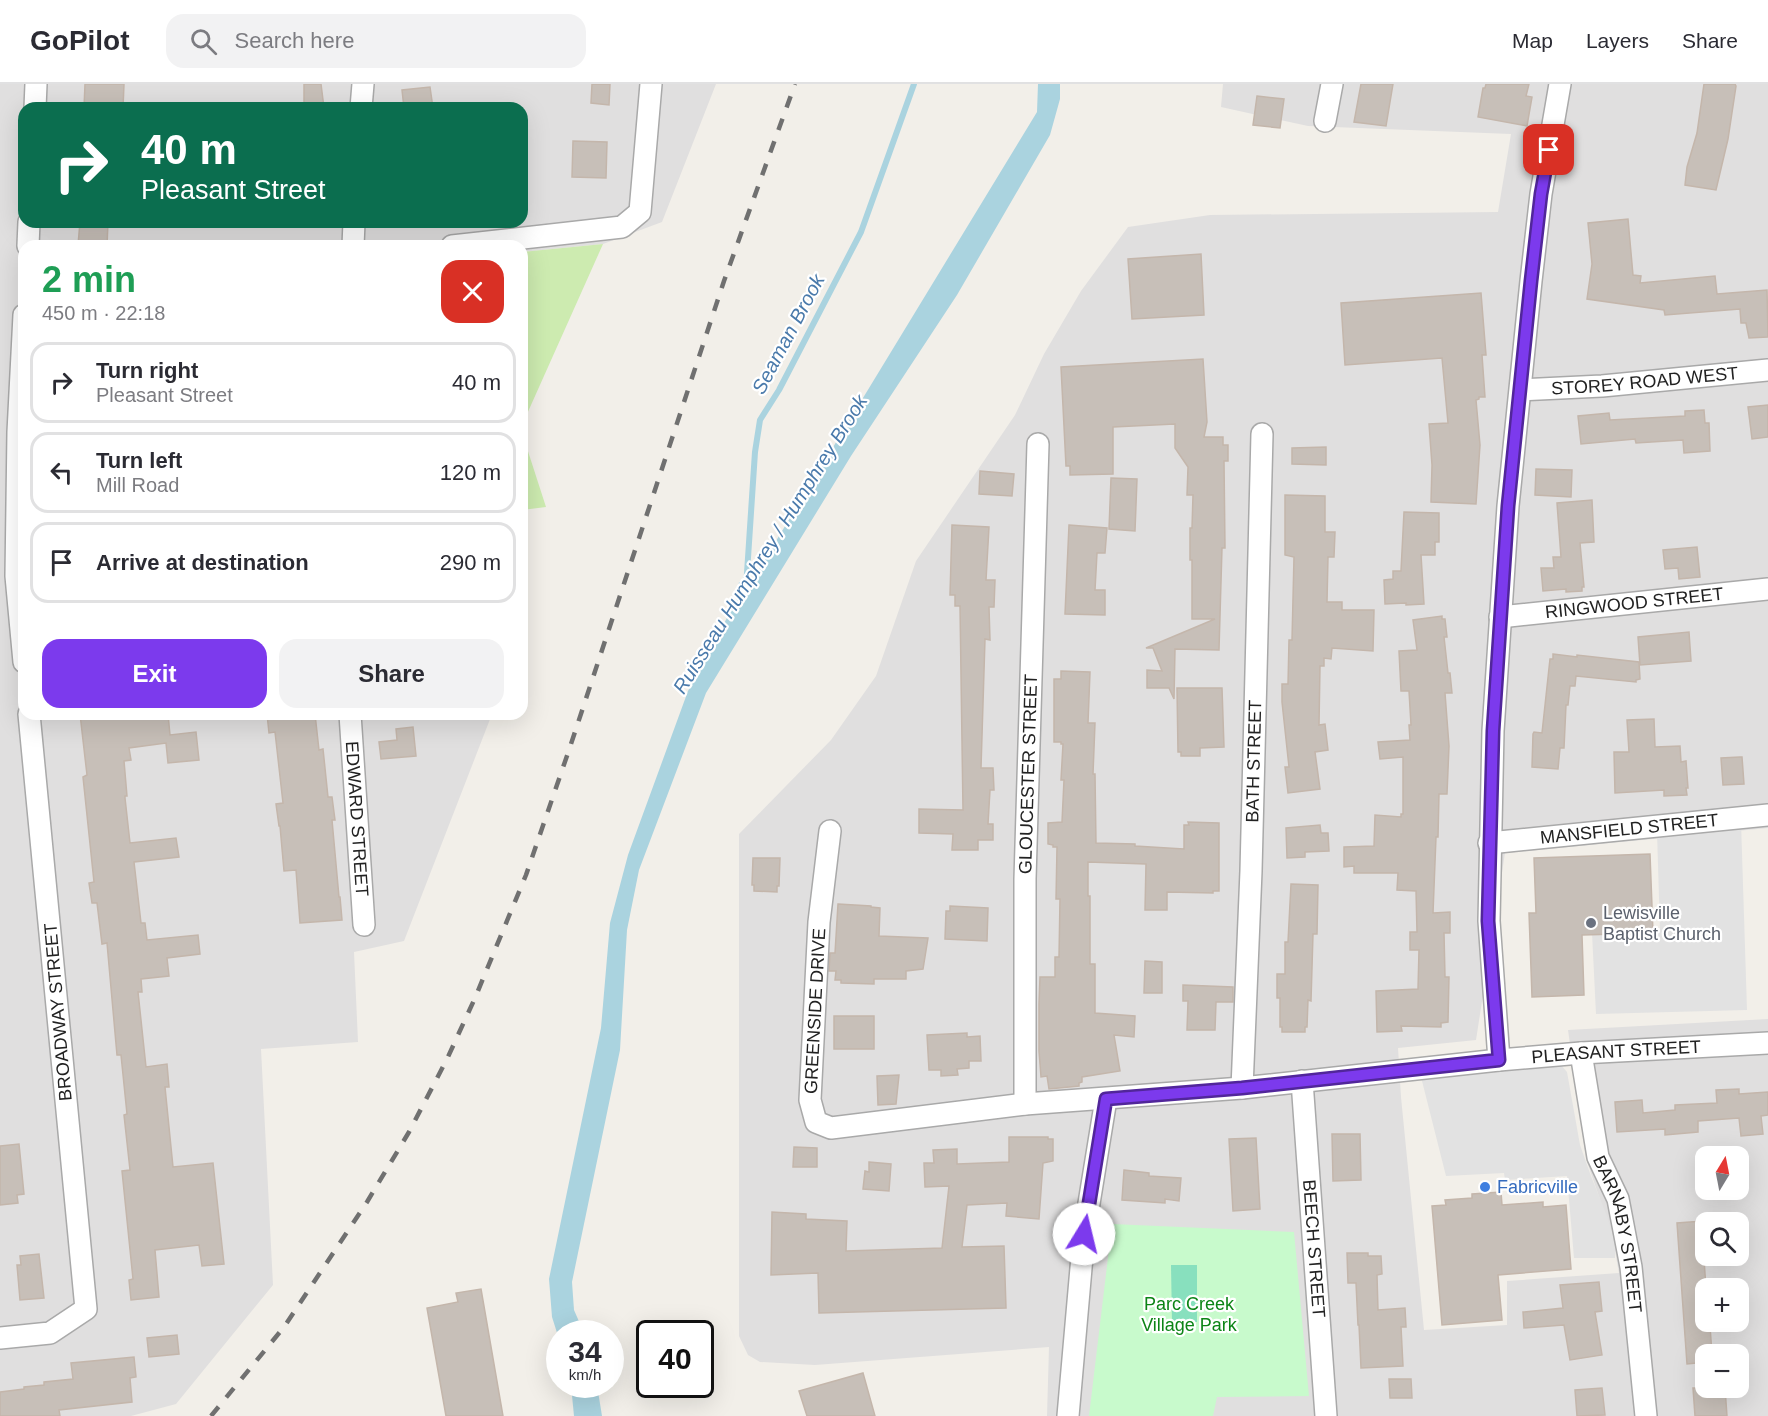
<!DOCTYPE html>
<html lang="en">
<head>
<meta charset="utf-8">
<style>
  body { margin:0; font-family:Helvetica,sans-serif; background:#f2f2f3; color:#2b2b33; height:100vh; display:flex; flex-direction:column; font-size:22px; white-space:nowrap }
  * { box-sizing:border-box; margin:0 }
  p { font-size:20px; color:#7c7c81 }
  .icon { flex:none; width:33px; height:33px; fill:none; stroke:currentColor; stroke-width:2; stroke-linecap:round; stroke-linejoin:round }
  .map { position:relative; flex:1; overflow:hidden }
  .details { position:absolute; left:18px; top:156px; width:510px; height:480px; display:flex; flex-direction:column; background:#fff; border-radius:18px; box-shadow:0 6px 24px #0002 }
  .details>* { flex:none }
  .banner { position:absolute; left:18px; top:18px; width:510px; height:126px; border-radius:18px; box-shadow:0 6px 24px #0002; background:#0b6e4f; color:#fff; overflow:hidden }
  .needle { width:39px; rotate:10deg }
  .tools { position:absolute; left:1695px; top:1062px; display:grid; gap:12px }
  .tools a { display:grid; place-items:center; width:54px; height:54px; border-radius:12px; background:#fff; box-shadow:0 6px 24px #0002; font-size:30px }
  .speed { position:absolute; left:546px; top:1236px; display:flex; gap:12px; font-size:30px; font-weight:700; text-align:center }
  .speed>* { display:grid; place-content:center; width:78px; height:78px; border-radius:50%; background:#fff; box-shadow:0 6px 24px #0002; line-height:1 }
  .speed small { font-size:15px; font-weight:400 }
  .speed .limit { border:3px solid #111; border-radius:9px; background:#fff; color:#111 }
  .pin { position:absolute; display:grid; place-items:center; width:51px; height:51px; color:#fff; margin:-26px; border-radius:12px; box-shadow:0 3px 9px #0006 }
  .me { position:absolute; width:66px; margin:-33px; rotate:9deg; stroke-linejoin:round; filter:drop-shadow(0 0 4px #0008) }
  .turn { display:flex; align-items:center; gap:21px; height:126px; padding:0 24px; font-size:27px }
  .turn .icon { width:78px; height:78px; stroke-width:2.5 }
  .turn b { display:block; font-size:42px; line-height:51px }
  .round { display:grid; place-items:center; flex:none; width:63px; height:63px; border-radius:18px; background:#f2f2f3 }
  .headline { display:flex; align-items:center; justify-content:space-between; height:102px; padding:0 24px }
  h1 { font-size:36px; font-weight:700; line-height:45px; color:#1e9e55 }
  .button { display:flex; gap:12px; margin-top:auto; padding:12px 24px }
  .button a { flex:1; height:69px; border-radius:18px; background:#7c3aed; color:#fff; font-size:24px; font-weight:700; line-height:69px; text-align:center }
  .button a+a { background:#f2f2f3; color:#2b2b33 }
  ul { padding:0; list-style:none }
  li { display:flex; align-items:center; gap:18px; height:81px; margin:0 12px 9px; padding:0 12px; border:3px solid #e1e1e2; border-radius:18px }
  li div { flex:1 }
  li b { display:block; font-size:22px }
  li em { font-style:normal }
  header { display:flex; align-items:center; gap:36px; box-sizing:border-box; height:84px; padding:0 30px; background:#fff; border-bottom:2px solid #e1e1e2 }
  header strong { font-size:28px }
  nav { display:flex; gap:33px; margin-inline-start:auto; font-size:21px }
  .search { width:420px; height:54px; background:#f2f2f3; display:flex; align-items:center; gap:15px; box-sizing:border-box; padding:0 21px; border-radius:18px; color:#7c7c81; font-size:22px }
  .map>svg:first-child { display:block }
  .residential { fill:#e0dfdf; fill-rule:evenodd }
  .grass { fill:#cdebb0 }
  .park { fill:#c8facc }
  .pitch { fill:#88e0be }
  .parking { fill:#e2e2e2 }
  .water { fill:#aad3df }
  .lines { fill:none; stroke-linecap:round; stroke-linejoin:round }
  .stream { stroke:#aad3df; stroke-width:6 }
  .building { fill:#c7bfb8; stroke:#c4b6ab; stroke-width:1.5 }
  .minor-casing { stroke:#a9a9a9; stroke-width:24 }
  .minor { stroke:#fff; stroke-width:21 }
  .rail { stroke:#707070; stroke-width:4.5; stroke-dasharray:12 12; stroke-linecap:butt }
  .route-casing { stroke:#51269a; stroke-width:15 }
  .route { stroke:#7c3aed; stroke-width:10 }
  .worship-dot { fill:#6b7280; stroke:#fff; stroke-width:2 }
  .shop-dot { fill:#3f7fe0; stroke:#fff; stroke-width:2 }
  .labels { text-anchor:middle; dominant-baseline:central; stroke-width:4.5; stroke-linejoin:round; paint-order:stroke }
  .street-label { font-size:18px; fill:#222; stroke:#fff }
  .worship-label { font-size:18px; fill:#5b616d; stroke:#fff; text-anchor:start }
  .shop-label { font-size:18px; fill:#366cbe; stroke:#fff; text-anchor:start }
  .park-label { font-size:18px; fill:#0c8416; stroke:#fff }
  .water-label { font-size:20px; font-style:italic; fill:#4a7aab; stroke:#fff }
</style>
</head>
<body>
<header>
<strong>GoPilot</strong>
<div class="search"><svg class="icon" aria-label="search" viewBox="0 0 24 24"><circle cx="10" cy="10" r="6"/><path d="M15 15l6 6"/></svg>Search here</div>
<nav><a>Map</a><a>Layers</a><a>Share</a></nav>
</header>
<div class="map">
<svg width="1768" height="1332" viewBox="0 0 1768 1332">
  <rect width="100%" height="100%" fill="#f2efe9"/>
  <g class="residential">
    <path d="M0,0H716L662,138L603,160L522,168V162H24V630H492L404,857L354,868L358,958L261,965L273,1201L176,1320L131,1332H0ZM24,24H522V138H24Z"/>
    <path d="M1223,0H1768V744L1505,769L1476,956L1398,964L1401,1013L1424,1246L1507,1241V1197L1619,1189L1612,1150L1586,1075L1568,946L1768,935V1332H1047L1049,1263L815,1281L760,1278L748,1271L739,1252V750L831,656L876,592L916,477L1015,331L1044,270L1081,207L1128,143L1210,131L1498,128L1511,50L1308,42L1221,23ZM1706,1072H1738V1106H1706ZM1706,1138H1738V1172H1706ZM1706,1204H1738V1238H1706ZM1706,1270H1738V1304H1706Z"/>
  </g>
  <polygon class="grass" points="603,160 527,330 525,358 546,423 522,426 522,168"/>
  <polygon class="park" points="1112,1140 1294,1148 1309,1312 1217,1313 1213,1332 1089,1332"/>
  <polygon class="pitch" points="1171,1181 1197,1181 1197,1238 1172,1238"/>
  <g class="parking">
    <polygon points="1741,738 1747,926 1596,930 1592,849 1660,847 1657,748"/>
    <polygon points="1560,980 1567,988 1580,1061 1591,1092 1607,1132 1615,1160 1615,1174 1574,1174 1567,1092 1505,1096 1504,1089 1446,1092 1421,993"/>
  </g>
  <g class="water">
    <polygon points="1038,0 1060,0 1060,15 1050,51 957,211 851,372 706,609 639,786 627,846 620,966 572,1198 574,1226 584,1249 560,1250 559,1255 552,1233 549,1195 601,944 610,839 628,771 688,607 737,515 739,498 751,498 1037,28"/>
    <polygon points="571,1301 597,1301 602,1332 574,1332"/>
  </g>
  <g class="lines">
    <polyline class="stream" points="746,504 755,368 760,336 779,306 861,148 914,0"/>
  </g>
  <g class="building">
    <polygon points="85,0 124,0 123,24 84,24"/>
    <polygon points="304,0 321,0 324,24 304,24"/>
    <polygon points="592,0 610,0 609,21 591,19"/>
    <polygon points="1361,0 1393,0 1386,42 1354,38"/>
    <polygon points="1486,0 1529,0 1526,12 1532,13 1527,42 1478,33 1483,4 1485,4"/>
    <polygon points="1704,0 1735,0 1736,2 1728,55 1716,106 1685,101 1687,83 1697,49"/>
    <polygon points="430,3 433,24 404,24 402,6"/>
    <polygon points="1257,12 1284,15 1280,44 1253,41"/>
    <polygon points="573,57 607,58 606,94 572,93"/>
    <polygon points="1628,135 1633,191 1641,192 1640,199 1715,192 1717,210 1767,206 1768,253 1749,254 1746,239 1741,239 1740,225 1665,231 1664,226 1587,215 1592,180 1588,139"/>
    <polygon points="80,138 108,138 107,162 78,161"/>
    <polygon points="1201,170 1204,231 1132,235 1128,175"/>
    <polygon points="1481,209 1486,271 1482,271 1485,313 1479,313 1479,315 1476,316 1480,361 1476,420 1431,418 1432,381 1429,340 1448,339 1442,274 1345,281 1341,219"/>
    <polygon points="1203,275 1207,338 1204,353 1223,353 1223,361 1228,361 1228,377 1224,377 1225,464 1222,464 1219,566 1175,565 1174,615 1169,604 1147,604 1147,586 1162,587 1153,564 1146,564 1215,535 1192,535 1192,476 1190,476 1190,444 1192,444 1193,411 1187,411 1188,383 1175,364 1175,340 1113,343 1113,390 1070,391 1070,382 1066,382 1061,283"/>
    <polygon points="1768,321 1768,353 1752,355 1748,323"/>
    <polygon points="1704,326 1705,339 1709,339 1710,367 1684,369 1683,356 1636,359 1635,355 1581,360 1578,332 1609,329 1610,336 1685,332 1685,327"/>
    <polygon points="1326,363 1326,381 1292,380 1292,364"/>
    <polygon points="1536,385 1572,386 1571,413 1535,411"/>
    <polygon points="980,387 1014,390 1012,412 979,410"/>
    <polygon points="1111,394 1137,395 1135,447 1109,445"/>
    <polygon points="1285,411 1325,412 1325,448 1335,448 1334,473 1328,473 1327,518 1342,518 1342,526 1374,526 1373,567 1332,564 1331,575 1324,574 1324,582 1320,582 1319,641 1325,640 1328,666 1315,668 1320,705 1288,709 1285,683 1289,683 1282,618 1282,600 1288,600 1289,556 1292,556 1294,473 1285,471"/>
    <polygon points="1592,416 1594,458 1580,459 1584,503 1582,503 1582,507 1566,508 1566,505 1543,507 1541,484 1554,484 1553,473 1561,473 1557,419"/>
    <polygon points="1404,428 1439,429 1439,458 1435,458 1435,471 1421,471 1424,520 1406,521 1406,519 1385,520 1384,496 1393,495 1393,487 1401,487"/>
    <polygon points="952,441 989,443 986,496 995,496 994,523 989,523 990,556 985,555 981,684 993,684 994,706 990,706 988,740 993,740 993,756 978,756 978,766 952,766 953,750 919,749 919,725 963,726 960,522 955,522 955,511 950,511"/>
    <polygon points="1069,441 1107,444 1105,469 1097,469 1095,506 1105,506 1105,531 1065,530"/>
    <polygon points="1697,463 1700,493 1679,495 1678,484 1665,485 1663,466"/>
    <polygon points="1442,532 1442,535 1445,535 1447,553 1444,553 1448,589 1450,589 1452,609 1445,609 1449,662 1447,710 1439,710 1438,753 1436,753 1433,829 1450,828 1450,849 1444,849 1445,893 1449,893 1448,938 1441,939 1441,943 1401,942 1402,947 1377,948 1376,907 1418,905 1419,866 1410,866 1410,848 1417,848 1416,807 1397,806 1398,789 1354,789 1354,782 1344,783 1344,763 1374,762 1375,731 1401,733 1401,730 1403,730 1403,673 1380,675 1378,658 1410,656 1409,641 1411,641 1409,607 1401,607 1399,567 1417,566 1413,536"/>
    <polygon points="1689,548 1691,577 1640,581 1638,553"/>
    <polygon points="1553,570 1577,573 1577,571 1639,578 1640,595 1636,596 1636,598 1576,592 1575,602 1570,602 1568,621 1566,621 1564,664 1560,664 1558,685 1532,683 1533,650 1534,648 1542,649 1550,575 1553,575"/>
    <polygon points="1061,587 1090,588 1088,639 1095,639 1093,690 1095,690 1096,759 1135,760 1135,762 1184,765 1184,741 1189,741 1188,738 1219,739 1219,807 1213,807 1213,809 1167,808 1167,826 1145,826 1146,780 1088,778 1088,812 1090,812 1090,880 1095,880 1095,929 1135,932 1134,953 1114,951 1120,987 1082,993 1082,998 1079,999 1079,1002 1049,1005 1047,992 1041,993 1039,967 1039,920 1040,893 1055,893 1055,873 1059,873 1060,815 1056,815 1057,763 1053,763 1053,761 1048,760 1048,739 1062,738 1064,696 1061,696 1063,660 1061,660 1061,658 1054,658 1054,595 1061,595"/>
    <polygon points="1177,604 1222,604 1224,663 1200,664 1200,672 1181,672 1181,668 1178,668"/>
    <polygon points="80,630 168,630 170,651 196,648 199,676 168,679 166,659 129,664 131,676 124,677 127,712 125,712 125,714 130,759 176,754 179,773 134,778 141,839 145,839 147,856 198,851 200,870 167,874 169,892 141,895 142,908 138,908 146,983 167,980 169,1003 165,1003 173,1083 213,1079 224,1180 202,1182 199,1161 155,1166 159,1213 131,1216 129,1196 133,1195 122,1087 130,1086 124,1031 127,1030 121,971 117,971 107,859 102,860 97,819 92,819 89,799 94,798 83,693 87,691"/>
    <polygon points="267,630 315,630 319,666 323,665 328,713 332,713 335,736 332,736 339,813 340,813 342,836 300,839 296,786 284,787 280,742 279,742 276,720 283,719 275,648 269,649"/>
    <polygon points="1654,635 1655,663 1680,662 1681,678 1686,677 1688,704 1686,704 1687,711 1664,712 1664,706 1615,709 1614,668 1629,668 1627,636"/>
    <polygon points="413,643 416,672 381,675 379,658 397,656 396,645"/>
    <polygon points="1740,673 1742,673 1744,700 1723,701 1721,674"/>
    <polygon points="1320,741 1321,749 1328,749 1329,767 1305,768 1305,773 1287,774 1286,744"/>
    <polygon points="1650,770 1653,849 1582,851 1584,911 1532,913 1529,829 1536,829 1534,774"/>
    <polygon points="753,774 780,774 779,802 777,802 777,808 754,807 754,801 752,801"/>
    <polygon points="1291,800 1318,801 1317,850 1313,850 1311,917 1308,916 1307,943 1305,943 1305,948 1282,948 1282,943 1280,943 1280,914 1277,914 1277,890 1285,890 1285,858 1288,858"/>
    <polygon points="838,820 871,822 871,823 880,824 879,852 928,854 923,885 906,887 906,895 874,895 874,900 841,899 841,896 835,896 836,887 829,887 830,869 835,869"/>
    <polygon points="950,822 988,824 987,857 945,855 946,827 950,827"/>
    <polygon points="1145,877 1162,878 1162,909 1144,909"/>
    <polygon points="1183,901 1233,903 1233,918 1216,918 1215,946 1187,946 1188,917 1183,917"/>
    <rect x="834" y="932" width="40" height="33"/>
    <polygon points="967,949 967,953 980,952 981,977 969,977 969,984 957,985 958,991 941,992 941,986 929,986 927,951"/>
    <polygon points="899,991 896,1020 878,1021 877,992"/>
    <polygon points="1739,1005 1739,1010 1768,1008 1768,1031 1761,1032 1763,1050 1741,1052 1739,1034 1698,1037 1698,1048 1665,1051 1665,1045 1617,1048 1615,1018 1642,1016 1643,1029 1675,1026 1675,1021 1717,1019 1716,1006"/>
    <polygon points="1332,1050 1360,1050 1361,1096 1333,1097"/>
    <polygon points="1009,1053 1048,1053 1048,1055 1053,1055 1053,1077 1043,1079 1039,1135 1006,1132 1007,1119 967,1121 962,1163 1004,1162 1006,1224 819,1229 818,1189 771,1191 772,1128 806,1130 806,1135 847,1137 846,1167 942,1164 949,1102 925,1103 924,1079 934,1079 933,1066 957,1065 957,1080 1009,1078"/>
    <polygon points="1256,1054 1260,1125 1233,1127 1229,1055"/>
    <polygon points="19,1060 24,1110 17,1111 18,1119 0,1121 0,1062"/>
    <polygon points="794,1063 817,1064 817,1083 793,1083"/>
    <polygon points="869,1078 891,1080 889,1107 863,1105 865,1087 869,1088"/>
    <polygon points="1124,1086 1149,1089 1149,1092 1181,1094 1179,1117 1165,1115 1165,1119 1122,1116"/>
    <polygon points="1501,1108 1502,1121 1543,1118 1543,1123 1566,1121 1571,1185 1498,1191 1502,1236 1442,1241 1432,1122 1446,1121 1445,1116 1472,1114 1472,1110"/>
    <polygon points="1703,1137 1706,1175 1704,1175 1706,1204 1706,1243 1710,1242 1712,1270 1706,1270 1706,1278 1687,1280 1677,1139"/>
    <polygon points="1347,1169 1368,1169 1368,1172 1381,1172 1382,1190 1377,1191 1378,1226 1405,1224 1406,1243 1401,1243 1403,1282 1361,1284 1359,1241 1358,1241 1356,1199 1348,1199"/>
    <polygon points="39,1170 44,1214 20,1216 17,1181 21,1181 20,1172"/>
    <polygon points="1599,1198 1602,1227 1595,1228 1602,1271 1570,1276 1564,1241 1524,1244 1523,1228 1563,1224 1560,1201"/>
    <polygon points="481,1205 503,1332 446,1332 427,1224 458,1218 456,1209"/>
    <polygon points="177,1251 179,1270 149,1273 147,1254"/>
    <polygon points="134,1273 136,1293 130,1294 132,1318 59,1326 60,1332 0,1332 0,1308 24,1305 24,1303 44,1301 44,1298 73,1295 71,1279"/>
    <polygon points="863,1289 875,1332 807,1332 799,1307"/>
    <polygon points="1389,1295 1411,1295 1412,1314 1390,1314"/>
    <polygon points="1602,1304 1605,1331 1577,1332 1575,1306"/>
    <polygon points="1693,1304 1725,1304 1727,1332 1695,1332"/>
  </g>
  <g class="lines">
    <g class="minor-casing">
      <g id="minor">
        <polyline points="35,24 36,0"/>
        <polyline points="361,24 363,0"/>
        <polyline points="1325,37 1332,0"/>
        <polyline points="28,162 29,138"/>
        <polyline points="353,162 354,138"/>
        <polyline points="452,162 622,143 640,128 651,0"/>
        <polyline points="24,231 18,348 16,492 24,578"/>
        <path id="s1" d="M1521,306L1602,302L1768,286"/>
        <path id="s2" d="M1500,533L1768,505"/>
        <path id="s3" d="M350,630L364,841"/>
        <path id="s4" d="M830,747L819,838L810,1016L816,1038L831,1044L1025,1020L1242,1004L1499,976L1581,969L1768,959"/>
        <path id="s5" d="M1489,759L1768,731"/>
        <path id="s6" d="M1581,969L1598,1073L1618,1115L1631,1183L1646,1332"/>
        <polyline points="1499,976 1489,837 1493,647 1508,422 1531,197 1541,110 1560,0"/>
        <path id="s7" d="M1302,997L1326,1332"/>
        <path id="s8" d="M1242,1004L1251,787L1262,350"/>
        <path id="s9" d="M1025,1020V795L1038,360"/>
        <polyline points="0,1254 50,1249 86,1225 29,630"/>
        <polyline points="1068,1332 1084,1150 1106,1015"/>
      </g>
    </g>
    <use href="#minor" class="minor"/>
    <polyline class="rail" points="211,1332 284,1243 367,1118 409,1048 447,975 475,914 526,791 569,666 724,197 795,0"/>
  </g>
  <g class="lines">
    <g class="route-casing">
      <polyline id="route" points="1084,1150 1106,1015 1242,1004 1499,976 1488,837 1493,647 1508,422 1531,197 1541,110 1549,66"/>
    </g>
    <use href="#route" class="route"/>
  </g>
  <circle class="worship-dot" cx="1591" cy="839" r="6"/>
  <circle class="shop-dot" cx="1485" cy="1103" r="6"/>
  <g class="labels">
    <g class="street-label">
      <text stroke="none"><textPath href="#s1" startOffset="124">STOREY ROAD WEST</textPath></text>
      <text stroke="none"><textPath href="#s2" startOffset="135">RINGWOOD STREET</textPath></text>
      <text stroke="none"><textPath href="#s8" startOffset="327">BATH STREET</textPath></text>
      <text stroke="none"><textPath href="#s9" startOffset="330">GLOUCESTER STREET</textPath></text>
      <text stroke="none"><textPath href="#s3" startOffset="105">EDWARD STREET</textPath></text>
      <text stroke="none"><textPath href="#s5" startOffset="141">MANSFIELD STREET</textPath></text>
      <text transform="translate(815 927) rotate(-87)">GREENSIDE DRIVE</text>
      <text transform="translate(58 928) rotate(-95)">BROADWAY STREET</text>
      <text stroke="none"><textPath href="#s4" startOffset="1098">PLEASANT STREET</textPath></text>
      <text stroke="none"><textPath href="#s6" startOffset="186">BARNABY STREET</textPath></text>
      <text stroke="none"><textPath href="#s7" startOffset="168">BEECH STREET</textPath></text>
    </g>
    <g class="worship-label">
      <text x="1603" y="829">Lewisville<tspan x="1603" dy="21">Baptist Church</tspan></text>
    </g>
    <g class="shop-label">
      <text x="1497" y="1103">Fabricville</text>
    </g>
    <g class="park-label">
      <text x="1189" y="1220">Parc Creek<tspan x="1189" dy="21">Village Park</tspan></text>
    </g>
    <g class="water-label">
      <text transform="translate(788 250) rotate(-62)">Seaman Brook</text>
      <text transform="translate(770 460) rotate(-58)">Ruisseau Humphrey / Humphrey Brook</text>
    </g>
  </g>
</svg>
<div class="tools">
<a><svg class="needle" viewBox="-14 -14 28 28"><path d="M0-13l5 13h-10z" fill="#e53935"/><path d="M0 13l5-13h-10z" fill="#7c7c81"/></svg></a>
<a><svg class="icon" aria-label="search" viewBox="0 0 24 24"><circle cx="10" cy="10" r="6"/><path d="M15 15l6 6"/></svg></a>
<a>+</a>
<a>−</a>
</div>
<div class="speed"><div>34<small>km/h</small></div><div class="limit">40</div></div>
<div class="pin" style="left:1549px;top:66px;background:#d93025"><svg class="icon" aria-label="arrive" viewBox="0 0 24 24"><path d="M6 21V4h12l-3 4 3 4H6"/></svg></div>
<svg class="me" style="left:1084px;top:1150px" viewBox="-20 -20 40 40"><circle r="19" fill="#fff"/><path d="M0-13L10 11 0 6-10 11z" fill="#7c3aed"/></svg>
<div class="banner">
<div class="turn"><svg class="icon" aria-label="right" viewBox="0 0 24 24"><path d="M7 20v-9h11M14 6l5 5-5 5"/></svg><div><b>40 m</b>Pleasant Street</div></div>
</div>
<section class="details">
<div class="headline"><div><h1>2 min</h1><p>450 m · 22:18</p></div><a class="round" style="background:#d93025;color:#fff"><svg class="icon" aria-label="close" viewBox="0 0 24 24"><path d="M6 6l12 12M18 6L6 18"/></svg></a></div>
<ul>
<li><svg class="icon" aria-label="right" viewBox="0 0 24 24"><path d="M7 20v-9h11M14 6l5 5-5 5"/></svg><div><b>Turn right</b><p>Pleasant Street</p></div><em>40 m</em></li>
<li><svg class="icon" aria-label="left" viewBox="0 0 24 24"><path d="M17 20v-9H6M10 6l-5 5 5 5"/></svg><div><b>Turn left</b><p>Mill Road</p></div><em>120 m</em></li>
<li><svg class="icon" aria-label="arrive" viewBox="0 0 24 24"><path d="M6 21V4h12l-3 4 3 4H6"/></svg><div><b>Arrive at destination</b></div><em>290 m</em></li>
</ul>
<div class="button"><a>Exit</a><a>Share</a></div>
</section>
</div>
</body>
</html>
